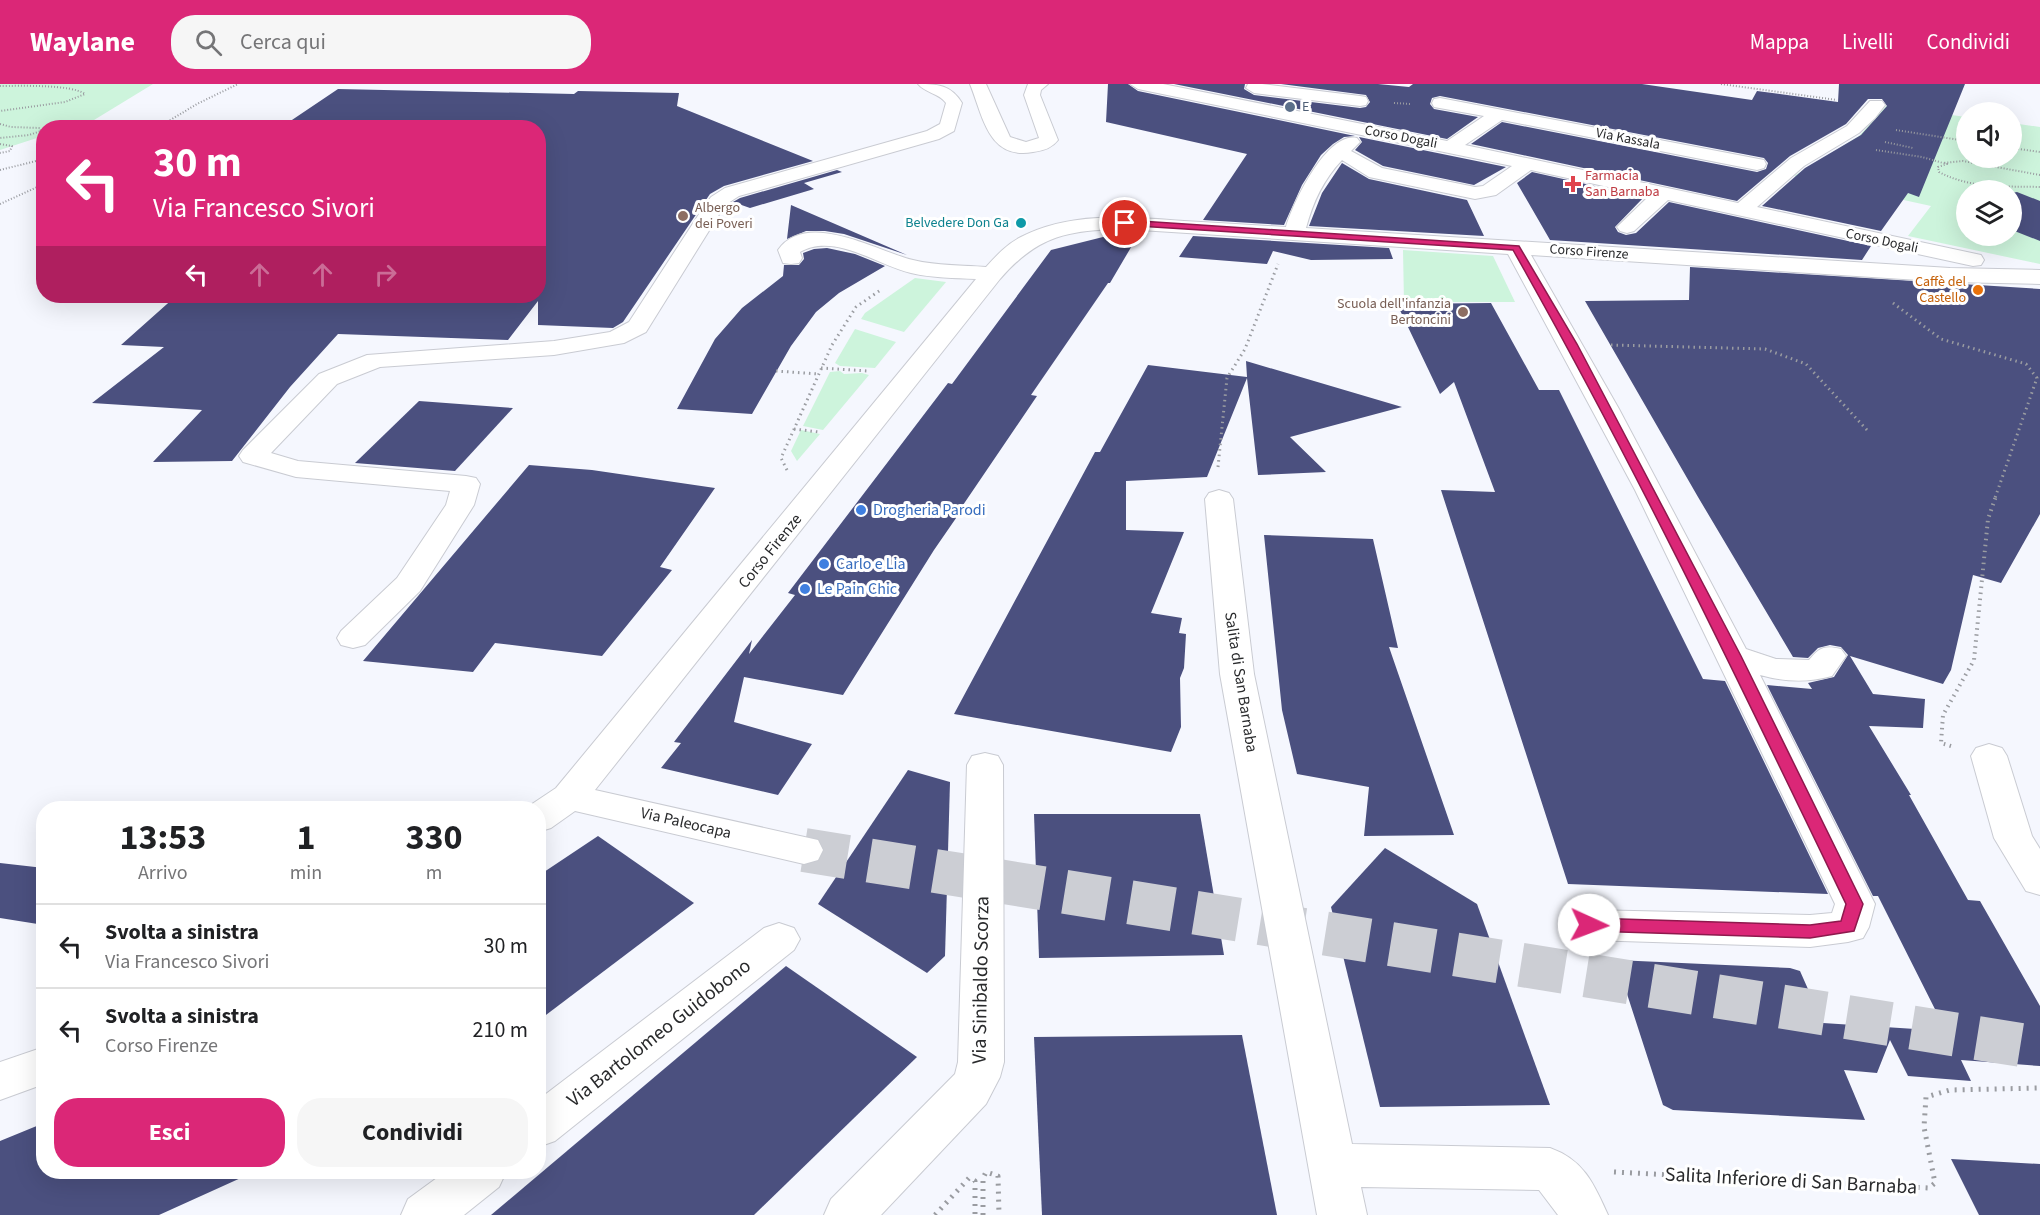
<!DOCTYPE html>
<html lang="it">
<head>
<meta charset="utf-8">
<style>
  body { margin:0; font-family:"Source Sans 3",sans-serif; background:#f6f6f6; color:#202124; height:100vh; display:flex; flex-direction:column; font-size:22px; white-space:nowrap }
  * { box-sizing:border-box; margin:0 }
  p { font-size:20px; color:#757577 }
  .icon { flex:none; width:33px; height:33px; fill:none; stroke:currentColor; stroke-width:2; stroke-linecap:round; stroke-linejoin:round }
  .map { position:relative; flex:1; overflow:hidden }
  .details { position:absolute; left:36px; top:717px; width:510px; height:378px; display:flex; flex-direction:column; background:#fff; border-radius:24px; box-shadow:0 6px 24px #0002 }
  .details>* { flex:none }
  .banner { position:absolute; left:36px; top:36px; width:510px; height:183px; border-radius:24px; box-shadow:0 6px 24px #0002; background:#db2777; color:#fff; overflow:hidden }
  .buttons { position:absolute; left:1956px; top:18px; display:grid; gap:12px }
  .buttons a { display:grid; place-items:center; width:66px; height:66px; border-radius:50%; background:#fff; box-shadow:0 6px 24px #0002; font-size:30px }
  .pin { position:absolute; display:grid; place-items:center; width:51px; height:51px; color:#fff; margin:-26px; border:3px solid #fff; border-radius:50%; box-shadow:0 2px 6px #0007 }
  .me { position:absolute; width:66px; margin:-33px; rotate:92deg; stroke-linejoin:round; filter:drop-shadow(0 0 4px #0008) }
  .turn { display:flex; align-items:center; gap:21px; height:126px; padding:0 18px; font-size:27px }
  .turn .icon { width:78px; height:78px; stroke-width:2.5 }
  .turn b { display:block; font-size:42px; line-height:51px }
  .lanes { display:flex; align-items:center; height:57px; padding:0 18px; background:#0003; justify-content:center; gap:30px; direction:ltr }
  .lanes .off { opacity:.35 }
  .eta { display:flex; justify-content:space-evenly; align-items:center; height:102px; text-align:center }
  .eta b { font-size:36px; font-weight:700; line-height:42px }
  .button { display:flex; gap:12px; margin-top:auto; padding:12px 18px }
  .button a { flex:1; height:69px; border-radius:24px; background:#db2777; color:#fff; font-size:24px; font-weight:700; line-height:69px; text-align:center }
  .button a+a { background:#f6f6f6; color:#202124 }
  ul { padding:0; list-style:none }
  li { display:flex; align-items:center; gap:18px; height:84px; padding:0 18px; border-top:2px solid #e0e0e0 }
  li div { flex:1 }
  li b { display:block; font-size:22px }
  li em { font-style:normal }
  header { display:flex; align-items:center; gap:36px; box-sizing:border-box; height:84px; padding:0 30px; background:#db2777; color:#fff }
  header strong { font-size:28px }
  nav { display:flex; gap:33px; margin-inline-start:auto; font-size:21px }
  .search { width:420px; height:54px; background:#f6f6f6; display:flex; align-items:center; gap:15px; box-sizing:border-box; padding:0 21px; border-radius:24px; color:#757577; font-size:22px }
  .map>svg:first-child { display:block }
  .green { fill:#cdf4dc; fill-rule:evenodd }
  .building { fill:#4b507f }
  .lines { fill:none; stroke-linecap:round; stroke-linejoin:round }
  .minor-tunnel { stroke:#ccced4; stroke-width:44; stroke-dasharray:44 22; stroke-linecap:butt }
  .minor-casing { stroke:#c9cbd2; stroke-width:2 }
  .path-far3 { stroke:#9a9ca1; stroke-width:2; stroke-dasharray:1 2; stroke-linecap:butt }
  .path-far2 { stroke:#9a9ca1; stroke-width:3; stroke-dasharray:1.5 4; stroke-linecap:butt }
  .path-far1 { stroke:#9a9ca1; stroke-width:4; stroke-dasharray:1.5 4.5; stroke-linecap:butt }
  .path { stroke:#9a9ca1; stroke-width:5; stroke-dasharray:2 6; stroke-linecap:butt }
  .minor { fill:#fff; fill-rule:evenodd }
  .route { fill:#db2777; stroke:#8e194d; stroke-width:1.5 }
  .service-dot { fill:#5c6f8a; stroke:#fff; stroke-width:2 }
  .health-dot { fill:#e0444e; stroke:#fff; stroke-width:2 }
  .education-dot { fill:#8d6e63; stroke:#fff; stroke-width:2 }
  .culture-dot { fill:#0f9aa8; stroke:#fff; stroke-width:2 }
  .food-dot { fill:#e8710a; stroke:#fff; stroke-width:2 }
  .shop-dot { fill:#3f7fe0; stroke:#fff; stroke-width:2 }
  .labels { text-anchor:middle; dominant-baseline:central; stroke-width:6; stroke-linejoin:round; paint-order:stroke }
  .far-service-label { font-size:14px; fill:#4e5e75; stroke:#fff; text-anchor:start }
  .far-street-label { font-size:14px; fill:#292a2c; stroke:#fff }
  .far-health-label { font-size:14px; fill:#be3a42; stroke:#fff; text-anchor:start }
  .far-education-label { font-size:14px; fill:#785e54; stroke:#fff; text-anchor:start }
  .far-culture-label { font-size:14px; fill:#0d838f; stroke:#fff; text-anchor:end }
  .far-food-label { font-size:14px; fill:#c56008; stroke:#fff; text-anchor:end }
  .shop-label { font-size:16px; fill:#366cbe; stroke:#fff; text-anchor:start }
  .street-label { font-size:16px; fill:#292a2c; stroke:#fff }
  .near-street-label { font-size:20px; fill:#292a2c; stroke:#fff }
</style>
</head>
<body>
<header>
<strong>Waylane</strong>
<div class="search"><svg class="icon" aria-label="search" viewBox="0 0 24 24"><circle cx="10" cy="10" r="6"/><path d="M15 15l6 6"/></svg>Cerca qui</div>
<nav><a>Mappa</a><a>Livelli</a><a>Condividi</a></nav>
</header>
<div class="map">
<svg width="2040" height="1131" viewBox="0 0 2040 1131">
  <rect width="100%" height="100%" fill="#f5f7fe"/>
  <g class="green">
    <polygon points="0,0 153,0 94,36 70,43 44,44 43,52 0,66"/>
    <path d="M1886,22L1966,33V74H2012V39L2040,43V180L1908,152L1931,122L1794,92L1859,52ZM1966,106H2012V152H1966Z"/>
    <polygon points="1403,166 1493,172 1515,218 1404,218"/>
    <polygon points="915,194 946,198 904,248 861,235 865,229"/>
    <polygon points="855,245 896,258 875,284 840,282 835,279"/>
    <polygon points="840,287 844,290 862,289 869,291 823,346 803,342 830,288"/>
    <polygon points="801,346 820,350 797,377 791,367"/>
  </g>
  <g class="building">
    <polygon points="1108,0 1128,0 1138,7 1355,52 1344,53 1333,60 1321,71 1302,101 1284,141 1203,136 1247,70 1106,38"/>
    <polygon points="1174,0 1245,0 1244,5 1254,11 1360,24 1366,23 1370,18 1366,11 1281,0 1378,0 1409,3 1413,0 1642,0 1752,16 1757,7 1838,18 1839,0 1965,0 1919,113 1908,109 1881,147 1762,122 1805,84 1861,51 1887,22 1882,15 1868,15 1846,40 1790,72 1737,117 1471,60 1502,38 1757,88 1766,85 1768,79 1764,74 1440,12 1432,14 1430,20 1434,25 1478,33 1447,55"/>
    <polygon points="338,5 574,10 578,7 679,9 677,22 813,77 724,102 710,110 623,238 613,244 538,241 538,217 508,256 338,250 290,303 232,377 153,378 202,326 92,319 164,263 121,261 176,212 538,212 538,44 315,44 318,41 286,40"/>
    <polygon points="1359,53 1506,83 1474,101 1383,82 1355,66 1362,58"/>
    <polygon points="1342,79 1369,95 1467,116 1484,152 1309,142 1322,109"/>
    <polygon points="837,86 842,88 804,99 814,105 750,124 733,118 740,114"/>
    <polygon points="1532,88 1644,113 1615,143 1618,148 1626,151 1636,149 1669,118 1871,162 1862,176 1550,156 1517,99"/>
    <polygon points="2017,108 2040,117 2040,157 2012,146 2012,109"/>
    <polygon points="791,121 907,171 844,150 825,147 806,147 787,155"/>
    <polygon points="1127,147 1140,148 1110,199 1108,199 1031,311 1037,312 961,424 963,424 934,466 843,611 744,593 734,638 812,660 778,711 661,684 681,659 674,658 752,556 749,570 795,511 788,509 948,299 952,300 1051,166"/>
    <polygon points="1193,152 1389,164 1393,175 1311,176 1273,167 1267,180 1179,173"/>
    <polygon points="827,164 855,170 885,182 839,209 816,228 791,262 752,330 677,325 715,255 742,224 783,192 784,181 799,181 804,175 803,169 814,165"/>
    <polygon points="1690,183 2040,205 2040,430 2001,499 1973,491 1951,586 1943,600 1850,572 1873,610 1925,615 1923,644 1869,642 1911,711 1909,711 1968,816 1980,817 2040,922 2040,982 1961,976 1971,997 1908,992 1890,956 1877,989 1844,986 1865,1036 1673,1026 1663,1021 1616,876 1790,884 1800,887 1823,939 1946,947 1878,812 1873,812 1767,601 1812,605 1808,599 1834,593 1848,571 1841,563 1830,561 1818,564 1808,574 1793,573 1698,413 1585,217 1689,216"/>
    <polygon points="1491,219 1539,306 1559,306 1703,595 1725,597 1828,810 1568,800 1441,406 1495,408 1454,298 1440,310 1397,220"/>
    <polygon points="1246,277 1402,323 1290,353 1326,388 1258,391 1247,294 1207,393 1126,397 1126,446 1184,448 1151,529 1182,534 1179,549 1186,550 1184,584 1180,594 1181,643 1171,668 954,630 1095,368 1100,368 1148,281 1247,293"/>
    <polygon points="419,317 513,324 455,387 355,379"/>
    <polygon points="529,381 592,386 715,404 660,483 672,486 602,572 495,559 473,588 363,577"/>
    <polygon points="1264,451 1373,455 1398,564 1389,563 1454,751 1364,752 1369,703 1297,690 1282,626"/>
    <polygon points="908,686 950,698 945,872 927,889 818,820"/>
    <polygon points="1034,730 1200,730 1224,871 1039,874"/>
    <polygon points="598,752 694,819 538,937 538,792"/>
    <polygon points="1385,764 1477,820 1550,1021 1380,1023 1331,823"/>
    <polygon points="0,779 44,784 44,841 0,834"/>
    <polygon points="786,882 917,973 754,1131 491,1131"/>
    <polygon points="1242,951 1277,1131 1042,1131 1034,953"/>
    <polygon points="44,1039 44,1088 254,1088 159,1131 0,1131 0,1057"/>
    <polygon points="1951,1075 2040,1080 2040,1131 1979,1131"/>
  </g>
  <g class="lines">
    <polyline class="minor-tunnel" points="804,766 2040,964"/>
    <g class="minor-casing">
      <g id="minor">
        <path d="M918,0C938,0 951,1 962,19L954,47L939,55L739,112L725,121L646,248L624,259L554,271L380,283L337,300L271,369L298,377L466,392L476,394L480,400L474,421L420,507L365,561L353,564L341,561L337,554L341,547L397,494L446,421L450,407L296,393L243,378L239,372L243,366L319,290L367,271L554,257L610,248L629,238L703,124L711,113L725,104L927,47L940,40L946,19C939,9 925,9 918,0Z"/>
        <path d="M970,0H986L1010,53L1026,58L1039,54L1024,11L1028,0H1048L1041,6L1040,11L1058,56C1052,64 1043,67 1033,68C988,76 983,32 970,0Z"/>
        <path d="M1130,0H1163L1447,57L1484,32L1434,23L1432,19L1434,15L1440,14L1764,76L1766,80L1764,84L1757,86L1502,36L1465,61L1738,119L1791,74L1847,42L1870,17H1882L1885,21L1875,34L1859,49L1804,82L1757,123L1981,171L1984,176L1981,181L1973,182L1668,116L1634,147L1627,149L1620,147L1617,143L1649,112L1531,86L1496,111L1475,115L1369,93L1342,76C1323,96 1313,118 1306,144L1950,184L2040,186V200L1950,198L1531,171L1619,325L1746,565L1776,575L1809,576C1819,564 1824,561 1841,565L1846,572L1832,592C1807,599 1785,598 1760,591L1875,820L1869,843L1863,854L1848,858L1810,863L1589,856L1574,852L1568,841L1574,830L1589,826L1810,831L1832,829L1835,820L1635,406L1508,170L1125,145C1069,146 1038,151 1000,195L595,706L818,756L823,766L818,776L804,780L575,727L551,744L538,748V724H526L556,704L976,195C954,194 932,194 911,189C877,181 834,148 800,168L802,174L799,179L791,180L783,179L778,166C807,125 878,168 913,176C937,182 962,181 986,183C997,171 1007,160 1021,153C1071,127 1130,133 1184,137C1218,139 1252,141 1286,143C1293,119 1327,47 1357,54L1360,58L1351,67L1382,84L1475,103L1483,102L1512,82L1138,5Z"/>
        <polygon points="1248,0 1262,0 1360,12 1366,13 1368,17 1366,21 1360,22 1254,9 1246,4"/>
        <path d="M1219,406L1229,409L1233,415L1254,590L1352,1060L1550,1064C1584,1076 1594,1100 1608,1131H1558L1539,1106L1361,1103L1367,1131H1317L1220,590L1205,415L1209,409Z"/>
        <polygon points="1989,660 2002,664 2007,672 2032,752 2040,765 2040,811 2026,807 1994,754 1971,672 1976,664"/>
        <polygon points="985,669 998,672 1003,681 1004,978 1000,993 986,1020 881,1131 824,1131 831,1115 955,990 958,978 967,681 972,672"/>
        <polygon points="779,839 794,844 800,855 794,866 555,1057 538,1063 538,1016 764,844"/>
        <polygon points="44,963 44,1000 0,1016 0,978"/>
        <polygon points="445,1088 506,1088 499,1103 464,1131 401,1131 408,1115"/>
      </g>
    </g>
    <g class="path-far3">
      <polyline points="1721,0 1837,16"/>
      <path d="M0,2C19,2 71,0 85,10L65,18L0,27"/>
      <polyline points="1394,19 1411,20"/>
      <polyline points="0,40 11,43 40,44 41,47 29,51 0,54"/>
      <polyline points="157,44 197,20 238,0"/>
      <polyline points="1896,46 1966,57"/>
      <polyline points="1885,58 1913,64"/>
      <polyline points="0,60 12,62 10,67 0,69"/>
      <polyline points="2012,64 2040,68"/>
      <polyline points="1876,66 1922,73 1943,79"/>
      <polyline points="0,86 44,75"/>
      <path d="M2040,91L1963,77L1943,79L1947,80L1938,83L1939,88C1971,105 2005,102 2040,103"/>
      <polyline points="0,120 44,100"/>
    </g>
    <g class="path-far2">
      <polyline points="1893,219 1941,255 2026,280 2037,294 1995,414"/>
      <polyline points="1611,261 1765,265 1806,280 1867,346"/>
      <polyline points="821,284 868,287"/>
      <polyline points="776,287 819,290"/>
      <polyline points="794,345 819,348"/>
      <polyline points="1218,383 1227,294 1245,265 1278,180"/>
      <polyline points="787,386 781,374 832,261 856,223 882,205"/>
    </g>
    <polyline class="path-far1" points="1951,662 1941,659 1943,631 1974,576 1988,435 1996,412"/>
    <g class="path">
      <polyline points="1614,1088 1929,1104 1935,1099 1924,1043 1926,1013 1950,1006 2040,1004"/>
      <polyline points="935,1131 969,1094 975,1097 975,1131"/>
      <polyline points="983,1131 983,1094 986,1088 998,1092 999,1131"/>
    </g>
    <use href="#minor" class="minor"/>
  </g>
  <path class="route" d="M1125,136L1519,162L1577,260L1741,572L1863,820L1854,847L1810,854L1589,847L1583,845L1580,841L1583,836L1589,834L1810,841L1841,837L1846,820C1740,600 1634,379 1513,166L1122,141L1120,139Z"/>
  <circle class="service-dot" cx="1290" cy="23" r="6"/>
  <path class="health-dot" d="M1570 91h6v6h6v6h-6v6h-6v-6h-6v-6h6z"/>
  <g class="education-dot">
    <circle cx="683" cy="132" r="6"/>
    <circle cx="1463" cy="228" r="6"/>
  </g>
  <circle class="culture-dot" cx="1021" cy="139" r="6"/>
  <circle class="food-dot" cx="1978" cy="206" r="6"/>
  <g class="shop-dot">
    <circle cx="861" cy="426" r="6"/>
    <circle cx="824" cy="480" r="6"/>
    <circle cx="805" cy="505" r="6"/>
  </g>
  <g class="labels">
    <g class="far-service-label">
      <text x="1302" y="23">E</text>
    </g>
    <g class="far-street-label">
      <text transform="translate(1401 53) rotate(11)">Corso Dogali</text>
      <text transform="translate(1628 55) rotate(11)">Via Kassala</text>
      <text transform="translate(1882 157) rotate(12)">Corso Dogali</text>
      <text transform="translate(1589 168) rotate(4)">Corso Firenze</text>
    </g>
    <g class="far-health-label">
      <text x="1585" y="92">Farmacia<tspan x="1585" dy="16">San Barnaba</tspan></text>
    </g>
    <g class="far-education-label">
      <text x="695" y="124">Albergo<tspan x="695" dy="16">dei Poveri</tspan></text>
      <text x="1451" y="220" text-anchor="end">Scuola dell'infanzia<tspan x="1451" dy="16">Bertoncini</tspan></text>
    </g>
    <g class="far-culture-label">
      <text x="1009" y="139">Belvedere Don Ga</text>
    </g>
    <g class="far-food-label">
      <text x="1966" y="198">Caffè del<tspan x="1966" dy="16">Castello</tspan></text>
    </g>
    <g class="shop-label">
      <text x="873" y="426">Drogheria Parodi</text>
      <text x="836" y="480">Carlo e Lia</text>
      <text x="817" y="505">Le Pain Chic</text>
    </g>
    <g class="street-label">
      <text transform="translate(770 467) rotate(-51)">Corso Firenze</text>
      <text transform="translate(1241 598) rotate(81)">Salita di San Barnaba</text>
      <text transform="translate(686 739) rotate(13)">Via Paleocapa</text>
    </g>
    <g class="near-street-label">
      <text transform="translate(981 896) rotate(-89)">Via Sinibaldo Scorza</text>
      <text transform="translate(659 949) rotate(-38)">Via Bartolomeo Guidobono</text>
      <text transform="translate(1791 1097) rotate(3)">Salita Inferiore di San Barnaba</text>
    </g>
  </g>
</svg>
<div class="buttons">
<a><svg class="icon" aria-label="sound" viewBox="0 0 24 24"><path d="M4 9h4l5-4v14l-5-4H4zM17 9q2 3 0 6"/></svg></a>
<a><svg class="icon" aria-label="layers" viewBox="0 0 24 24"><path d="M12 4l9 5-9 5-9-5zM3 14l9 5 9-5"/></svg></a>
</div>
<div class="pin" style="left:1125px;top:139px;background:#d93025"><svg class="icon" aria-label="arrive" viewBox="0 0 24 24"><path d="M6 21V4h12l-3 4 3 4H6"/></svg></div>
<svg class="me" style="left:1589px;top:841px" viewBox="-20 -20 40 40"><circle r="19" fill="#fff"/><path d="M0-13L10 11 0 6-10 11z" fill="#db2777"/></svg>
<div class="banner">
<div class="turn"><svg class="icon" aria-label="left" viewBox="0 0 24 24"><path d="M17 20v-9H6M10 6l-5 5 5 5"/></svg><div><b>30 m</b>Via Francesco Sivori</div></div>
<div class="lanes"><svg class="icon" aria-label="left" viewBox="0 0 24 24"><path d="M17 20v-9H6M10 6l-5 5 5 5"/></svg><svg class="icon off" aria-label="ahead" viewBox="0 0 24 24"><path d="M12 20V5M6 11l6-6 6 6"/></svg><svg class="icon off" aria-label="ahead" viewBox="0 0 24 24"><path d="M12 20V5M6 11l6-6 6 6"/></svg><svg class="icon off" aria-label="right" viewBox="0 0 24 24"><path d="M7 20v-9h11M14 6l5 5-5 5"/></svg></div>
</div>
<section class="details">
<div class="eta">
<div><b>13:53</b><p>Arrivo</p></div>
<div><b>1</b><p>min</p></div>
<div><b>330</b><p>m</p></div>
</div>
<ul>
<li><svg class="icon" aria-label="left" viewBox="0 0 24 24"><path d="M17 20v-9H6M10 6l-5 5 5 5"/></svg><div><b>Svolta a sinistra</b><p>Via Francesco Sivori</p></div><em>30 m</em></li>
<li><svg class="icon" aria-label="left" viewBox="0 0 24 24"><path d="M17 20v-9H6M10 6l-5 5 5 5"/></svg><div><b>Svolta a sinistra</b><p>Corso Firenze</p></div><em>210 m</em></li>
</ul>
<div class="button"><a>Esci</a><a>Condividi</a></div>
</section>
</div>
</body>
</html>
